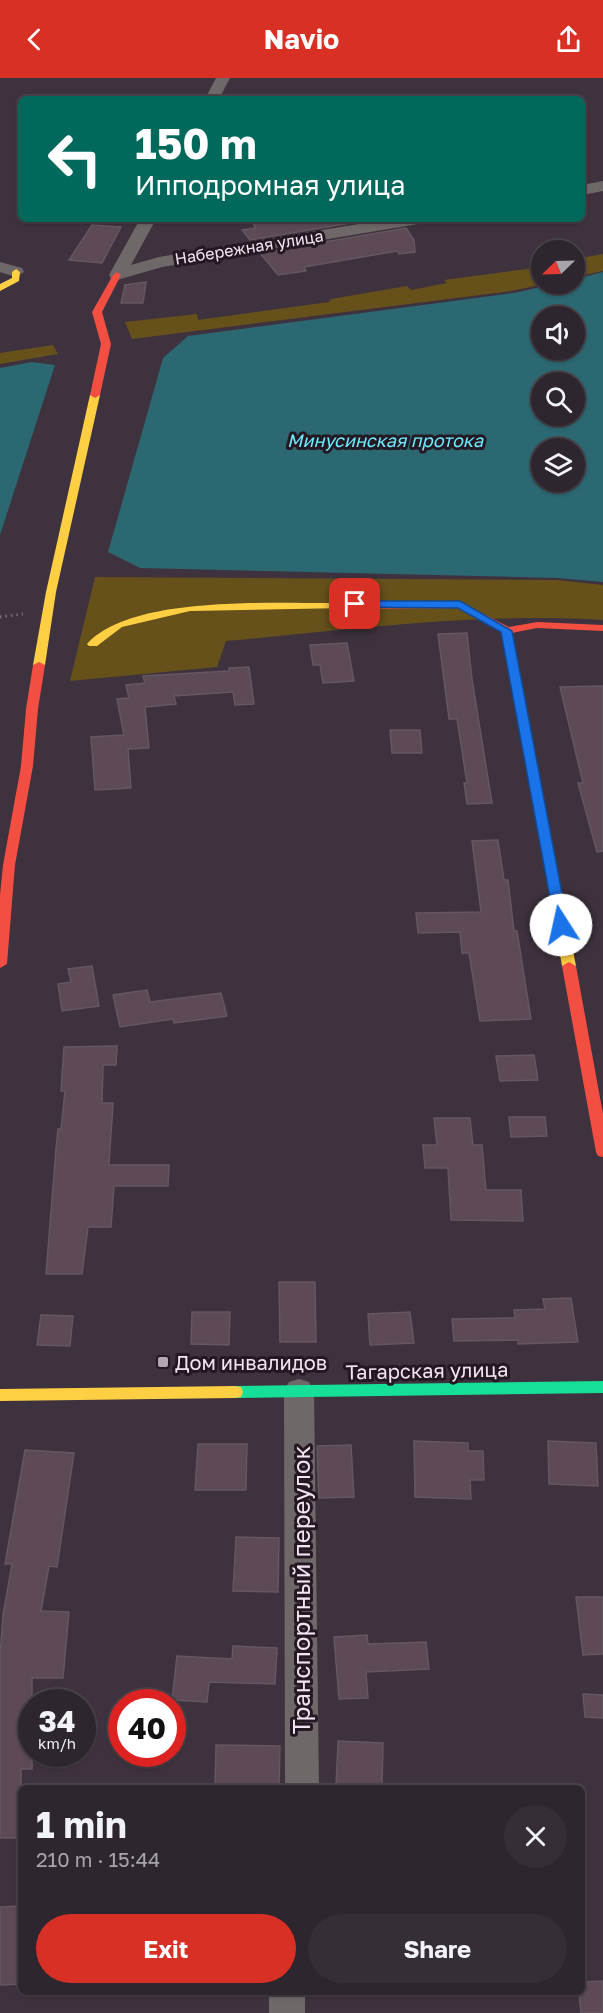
<!DOCTYPE html>
<html lang="en">
<head>
<meta charset="utf-8">
<style>
  body { margin:0; font-family:"Golos Text",sans-serif; background:#362e36; color:#f1f3f6; height:100vh; display:flex; flex-direction:column; font-size:22px; white-space:nowrap }
  * { box-sizing:border-box; margin:0 }
  p { font-size:20px; color:#a7a5aa }
  .icon { flex:none; width:33px; height:33px; fill:none; stroke:currentColor; stroke-width:2; stroke-linecap:round; stroke-linejoin:round }
  .map { position:relative; flex:1; overflow:hidden }
  .panel { position:absolute; left:18px; top:1707px; width:567px; height:210px; display:flex; flex-direction:column; background:#2e262e; border-radius:9px; box-shadow:0 2px 4px #0004,0 0 0 2px #49434a }
  .panel>* { flex:none }
  .top-card { position:absolute; left:18px; top:18px; width:567px; height:126px; border-radius:9px; box-shadow:0 2px 4px #0004,0 0 0 2px #49434a; background:#00695c; color:#fff; overflow:hidden }
  .needle { width:39px; rotate:247deg }
  .buttons { position:absolute; left:531px; top:162px; display:grid; gap:12px }
  .buttons a { display:grid; place-items:center; width:54px; height:54px; border-radius:50%; background:#2e262e; box-shadow:0 2px 4px #0004,0 0 0 2px #49434a; font-size:30px }
  .speed { position:absolute; left:18px; top:1611px; display:flex; gap:12px; font-size:30px; font-weight:700; text-align:center }
  .speed>* { display:grid; place-content:center; width:78px; height:78px; border-radius:50%; background:#2e262e; box-shadow:0 2px 4px #0004,0 0 0 2px #49434a; line-height:1 }
  .speed small { font-size:15px; font-weight:400 }
  .speed .limit { border:9px solid #d22; background:#fff; color:#111 }
  .pin { position:absolute; display:grid; place-items:center; width:51px; height:51px; color:#fff; margin:-26px; border-radius:12px; box-shadow:0 3px 9px #0006 }
  .me { position:absolute; width:66px; margin:-33px; rotate:350deg; stroke-linejoin:round; filter:drop-shadow(0 0 4px #0008) }
  .turn { display:flex; align-items:center; gap:21px; height:126px; padding:0 18px; font-size:27px }
  .turn .icon { width:78px; height:78px; stroke-width:2.5 }
  .turn b { display:block; font-size:42px; line-height:51px }
  .round { display:grid; place-items:center; flex:none; width:63px; height:63px; border-radius:32px; background:#362e36 }
  .head { display:flex; align-items:center; justify-content:space-between; height:102px; padding:0 18px }
  h1 { font-size:36px; font-weight:700; line-height:45px }
  .button { display:flex; gap:12px; margin-top:auto; padding:12px 18px }
  .button a { flex:1; height:69px; border-radius:36px; background:#d93025; color:#fff; font-size:24px; font-weight:700; line-height:69px; text-align:center }
  .button a+a { background:#362e36; color:#f1f3f6 }
  header { display:flex; justify-content:space-between; align-items:center; height:78px; padding:0 18px; background:#d93025; color:#fff; font-size:27px; font-weight:700 }
  .map>svg:first-child { display:block }
  .green { fill:#66511b }
  .water { fill:#2b6872; fill-rule:evenodd }
  .building { fill:#5e4957; stroke:#645761; stroke-width:1.5 }
  .lines { fill:none; stroke-linecap:round; stroke-linejoin:round }
  .path { stroke:#756e71; stroke-width:3; stroke-dasharray:1.5 4; stroke-linecap:butt }
  .street { fill:#6f6869; fill-rule:evenodd }
  .fast { fill:#16e098; fill-rule:evenodd }
  .slow { fill:#ffcf43; fill-rule:evenodd }
  .jam { fill:#f24e42; fill-rule:evenodd }
  .route { fill:#1a73e8; stroke:#114b97; stroke-width:1.5 }
  .poi-dot { fill:#b4a6b4; stroke:#241923; stroke-width:2 }
  .labels { text-anchor:middle; dominant-baseline:central; stroke-width:6; stroke-linejoin:round; paint-order:stroke }
  .far-street-label { font-size:16px; fill:#f4e4f3; stroke:#241923 }
  .far-water-label { font-size:18px; font-style:italic; fill:#6becff; stroke:#241923 }
  .poi-label { font-size:20px; fill:#f4e4f3; stroke:#241923; text-anchor:start }
  .street-label { font-size:20px; fill:#f4e4f3; stroke:#241923 }
  .near-street-label { font-size:24px; fill:#f4e4f3; stroke:#241923 }
</style>
</head>
<body>
<header><svg class="icon" aria-label="back" viewBox="0 0 24 24"><path d="M15 5l-7 7 7 7"/></svg>Navio<svg class="icon" aria-label="share" viewBox="0 0 24 24"><path d="M12 15V3M7 8l5-5 5 5M5 13v7h14v-7"/></svg></header>
<div class="map">
<svg width="603" height="1935" viewBox="0 0 603 1935">
  <rect width="100%" height="100%" fill="#3e323e"/>
  <g class="green">
    <polygon points="603,176 603,193 575,199 575,181"/>
    <polygon points="541,189 542,206 545,206 511,213 132,261 125,244 197,236 198,242 329,224 331,221 407,208 411,212 447,205 444,202"/>
    <polygon points="53,267 58,276 0,286 0,275"/>
    <path d="M95,499L557,502L603,507V542C478,534 351,552 226,563L217,589L70,603Z"/>
  </g>
  <g class="water">
    <path d="M603,194V504L557,500L140,490L108,474L163,280L188,258L514,215L554,206H574L575,201ZM542,238H574V272H542ZM542,304H574V338H542ZM542,370H574V404H542Z"/>
    <polygon points="32,284 55,287 0,457 0,290"/>
  </g>
  <g class="building">
    <polygon points="250,141 375,141 250,162 242,152 256,150"/>
    <polygon points="92,147 121,149 102,185 69,182"/>
    <polygon points="406,150 414,162 415,174 399,176 397,173 304,189 306,193 278,197 260,175"/>
    <polygon points="146,204 143,225 121,225 125,207"/>
    <polygon points="467,555 472,601 492,725 467,726 464,705 467,705 457,641 449,641 438,556"/>
    <polygon points="347,565 354,603 323,605 320,587 313,587 310,567"/>
    <polygon points="249,589 254,626 235,627 233,614 174,618 176,626 145,629 149,670 128,671 131,710 95,712 91,659 124,657 117,621 129,620 126,607 145,605 143,598 229,593 229,590"/>
    <polygon points="603,608 603,773 597,774 578,705 583,705 560,609"/>
    <polygon points="390,652 420,652 422,675 392,675"/>
    <polygon points="498,762 504,802 508,802 514,853 517,853 531,941 480,943 469,875 462,875 460,854 418,855 416,835 481,834 472,763"/>
    <polygon points="92,888 99,928 62,933 58,906 71,904 68,891"/>
    <polygon points="147,912 150,924 221,915 227,938 174,945 173,941 120,949 113,917"/>
    <polygon points="117,968 116,987 103,987 102,1025 113,1025 109,1087 169,1087 168,1108 114,1108 111,1149 88,1149 82,1196 46,1196 56,1071 58,1051 61,1051 65,1013 61,1013 64,969"/>
    <polygon points="534,977 538,1002 500,1003 496,978"/>
    <polygon points="509,1039 545,1039 547,1058 511,1059"/>
    <polygon points="434,1040 470,1040 473,1067 482,1067 486,1112 521,1112 523,1143 451,1142 448,1090 425,1090 423,1067 437,1067"/>
    <polygon points="279,1204 315,1204 316,1264 280,1264"/>
    <polygon points="571,1220 578,1264 518,1266 518,1262 454,1263 452,1241 515,1240 514,1232 545,1231 543,1221"/>
    <polygon points="192,1234 230,1234 229,1267 191,1266"/>
    <polygon points="410,1234 414,1265 370,1267 368,1236"/>
    <polygon points="41,1237 73,1238 70,1268 37,1267"/>
    <polygon points="414,1363 468,1365 468,1373 483,1373 484,1402 470,1402 471,1421 415,1419"/>
    <polygon points="548,1363 596,1365 598,1408 549,1406"/>
    <polygon points="198,1366 247,1366 246,1412 195,1412"/>
    <polygon points="351,1367 354,1419 319,1420 317,1368"/>
    <polygon points="25,1372 74,1375 57,1489 49,1488 41,1533 69,1534 63,1600 32,1600 32,1691 21,1691 21,1760 0,1760 0,1578 3,1537 12,1486 5,1486"/>
    <polygon points="236,1459 279,1460 278,1514 233,1513"/>
    <polygon points="576,1519 603,1519 603,1576 583,1577"/>
    <polygon points="367,1557 368,1566 426,1564 429,1591 366,1594 368,1620 339,1621 334,1559"/>
    <polygon points="233,1568 277,1570 275,1606 209,1604 207,1624 172,1622 177,1578 232,1581"/>
    <polygon points="583,1616 603,1617 603,1640 585,1639"/>
    <polygon points="338,1663 383,1665 382,1710 336,1709"/>
    <polygon points="216,1667 280,1668 279,1710 215,1710"/>
    <polygon points="19,1828 17,1870 21,1870 21,1906 0,1907 0,1829"/>
    <polygon points="603,1903 603,1935 581,1935 579,1914 582,1914 582,1904"/>
  </g>
  <g class="lines">
    <polyline class="path" points="0,539 23,536"/>
    <g class="street">
      <polygon points="216,0 230,0 219,21 205,21"/>
      <polygon points="603,103 603,113 582,117 582,107"/>
      <polygon points="140,141 156,141 131,187 159,179 389,141 426,141 418,146 162,189 117,202 111,201 109,197"/>
      <polygon points="0,184 22,190 24,194 16,199 0,194"/>
      <polygon points="299,1301 309,1304 314,1313 319,1710 285,1710 284,1313 289,1304"/>
      <rect x="269" y="1914" width="36" height="21"/>
    </g>
    <polygon class="fast" points="603,1303 603,1315 235,1320 229,1319 227,1314 229,1309 235,1308"/>
    <g class="slow">
      <polygon points="16,191 20,194 19,203 0,213 0,206 12,200 12,194"/>
      <polygon points="95,314 100,317 56,514 45,587 39,590 33,587 46,514 90,317"/>
      <path d="M340,525L345,528L344,530L190,533L122,549L97,568H89L87,566C132,516 276,526 340,525Z"/>
      <polygon points="507,550 512,553 576,888 569,892 562,888 502,553"/>
      <polygon points="235,1308 241,1309 243,1314 241,1319 235,1320 0,1323 0,1311"/>
    </g>
    <g class="jam">
      <polygon points="117,194 121,197 102,234 111,266 100,317 95,320 90,317 101,266 92,234 113,197"/>
      <polygon points="460,524 509,549 537,544 603,547 603,553 537,550 507,556 458,530 340,531 335,528 340,525"/>
      <polygon points="39,584 45,587 38,631 33,688 15,787 7,886 0,890 0,817 3,787 21,688 26,631 33,587"/>
      <polygon points="569,884 576,888 603,1036 603,1079 598,1078 596,1074 562,888"/>
    </g>
  </g>
  <polygon class="route" points="355,523 460,523 512,553 568,847 566,850 557,850 555,847 501,554 458,530 351,529 349,526"/>
  <rect class="poi-dot" x="157" y="1278" width="12" height="12" rx="3"/>
  <g class="labels">
    <g class="far-street-label">
      <text transform="translate(249 169) rotate(-9)">Набережная улица</text>
    </g>
    <g class="far-water-label">
      <text x="385" y="362">Минусинская протока</text>
    </g>
    <g class="poi-label">
      <text x="175" y="1284">Дом инвалидов</text>
    </g>
    <g class="street-label">
      <text transform="translate(427 1292) rotate(-1)">Тагарская улица</text>
    </g>
    <g class="near-street-label">
      <text transform="translate(300 1512) rotate(-90)">Транспортный переулок</text>
    </g>
  </g>
</svg>
<div class="buttons">
<a><svg class="needle" viewBox="-14 -14 28 28"><path d="M0-13l5 13h-10z" fill="#e53935"/><path d="M0 13l5-13h-10z" fill="#a7a5aa"/></svg></a>
<a><svg class="icon" aria-label="sound" viewBox="0 0 24 24"><path d="M4 9h4l5-4v14l-5-4H4zM17 9q2 3 0 6"/></svg></a>
<a><svg class="icon" aria-label="search" viewBox="0 0 24 24"><circle cx="10" cy="10" r="6"/><path d="M15 15l6 6"/></svg></a>
<a><svg class="icon" aria-label="layers" viewBox="0 0 24 24"><path d="M12 4l9 5-9 5-9-5zM3 14l9 5 9-5"/></svg></a>
</div>
<div class="speed"><div>34<small>km/h</small></div><div class="limit">40</div></div>
<div class="pin" style="left:355px;top:526px;background:#d93025"><svg class="icon" aria-label="arrive" viewBox="0 0 24 24"><path d="M6 21V4h12l-3 4 3 4H6"/></svg></div>
<svg class="me" style="left:561px;top:847px" viewBox="-20 -20 40 40"><circle r="19" fill="#fff"/><path d="M0-13L10 11 0 6-10 11z" fill="#1a73e8"/></svg>
<div class="top-card">
<div class="turn"><svg class="icon" aria-label="left" viewBox="0 0 24 24"><path d="M17 20v-9H6M10 6l-5 5 5 5"/></svg><div><b>150 m</b>Ипподромная улица</div></div>
</div>
<section class="panel">
<div class="head"><div><h1>1 min</h1><p>210 m · 15:44</p></div><a class="round"><svg class="icon" aria-label="close" viewBox="0 0 24 24"><path d="M6 6l12 12M18 6L6 18"/></svg></a></div>
<div class="button"><a>Exit</a><a>Share</a></div>
</section>
</div>
</body>
</html>
